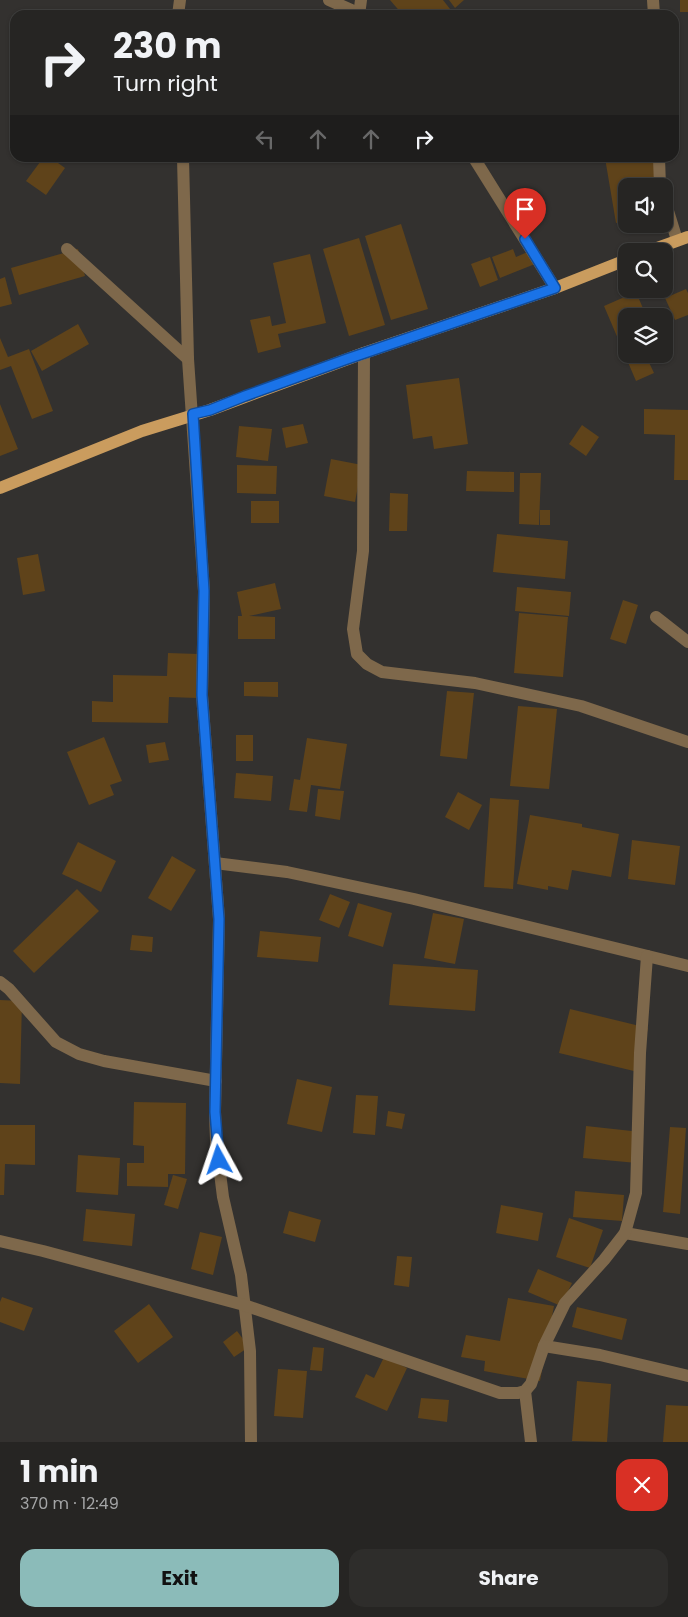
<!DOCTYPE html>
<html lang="en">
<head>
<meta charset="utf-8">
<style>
  body { margin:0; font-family:Poppins,sans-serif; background:#2e2d2b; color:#f1f3f6; height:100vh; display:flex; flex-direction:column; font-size:19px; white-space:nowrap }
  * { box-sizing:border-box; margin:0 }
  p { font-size:16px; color:#a4a5a6 }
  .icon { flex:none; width:28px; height:28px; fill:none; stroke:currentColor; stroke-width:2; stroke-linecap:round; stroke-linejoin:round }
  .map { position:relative; height:1442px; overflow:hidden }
  .sheet { display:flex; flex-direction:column; background:#262523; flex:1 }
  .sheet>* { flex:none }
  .banner { position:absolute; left:10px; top:10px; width:669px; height:152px; border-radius:15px; box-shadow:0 1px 4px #0004,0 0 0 1px #424241; background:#262523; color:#f1f3f6; overflow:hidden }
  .buttons { position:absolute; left:618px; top:178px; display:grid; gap:10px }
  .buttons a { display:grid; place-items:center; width:55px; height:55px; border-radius:10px; background:#262523; box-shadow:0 1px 4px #0004,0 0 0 1px #424241; font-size:25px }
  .pin { position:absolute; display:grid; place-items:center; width:42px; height:42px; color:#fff; margin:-51px -21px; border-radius:50% 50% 50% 0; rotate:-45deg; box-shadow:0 0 5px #0007 }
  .pin .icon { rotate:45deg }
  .me { position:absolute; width:55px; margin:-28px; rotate:355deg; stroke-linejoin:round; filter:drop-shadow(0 0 4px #0008) }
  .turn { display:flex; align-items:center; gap:18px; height:105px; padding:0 20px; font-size:22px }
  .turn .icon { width:65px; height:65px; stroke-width:2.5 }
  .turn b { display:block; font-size:35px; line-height:42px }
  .lanes { display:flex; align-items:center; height:48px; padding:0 20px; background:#0003; justify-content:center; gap:25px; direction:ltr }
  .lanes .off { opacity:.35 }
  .round { display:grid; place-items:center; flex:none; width:52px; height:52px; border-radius:15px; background:#2e2d2b }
  .headline { display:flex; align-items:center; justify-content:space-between; height:85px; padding:0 20px }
  h1 { font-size:30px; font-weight:700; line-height:38px }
  .cta { display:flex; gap:10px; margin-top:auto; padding:10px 20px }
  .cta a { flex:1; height:58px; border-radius:15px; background:#8bbbb9; color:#111; font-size:20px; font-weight:700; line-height:58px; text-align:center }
  .cta a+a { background:#2e2d2b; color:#f1f3f6 }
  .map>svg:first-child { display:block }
  .building { fill:#5f431a }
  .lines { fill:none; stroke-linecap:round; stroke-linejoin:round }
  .minor { stroke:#7e684b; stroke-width:12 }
  .major { stroke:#ca9c5e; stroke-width:12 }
  .route-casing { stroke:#114b97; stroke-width:12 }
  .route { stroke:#1a73e8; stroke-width:9 }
</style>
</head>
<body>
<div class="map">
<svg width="688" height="1442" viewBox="0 0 688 1442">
  <rect width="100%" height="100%" fill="#33312f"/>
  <g class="building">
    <polygon points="390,0 443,0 450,9 444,15 403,15"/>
    <polygon points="449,0 464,0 455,8"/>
    <rect x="680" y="0" width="8" height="12"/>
    <polygon points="43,158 51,158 65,168 46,195 26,181"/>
    <polygon points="605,158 655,158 660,186 626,186 626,222 616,223"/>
    <polygon points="401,224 428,309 391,320 365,236"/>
    <polygon points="359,238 385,325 349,336 323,249"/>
    <polygon points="78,249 85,276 19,295 11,268"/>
    <polygon points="513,249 516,257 530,251 535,264 500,278 492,257"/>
    <polygon points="310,254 326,323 278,334 281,347 258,353 250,320 270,316 272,326 286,323 273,263"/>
    <polygon points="490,257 498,280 480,287 471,264"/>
    <polygon points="5,277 12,304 0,307 0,279"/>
    <polygon points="686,289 688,293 688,315 675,320 665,298"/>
    <polygon points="636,292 645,313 637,316 626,316 626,354 645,354 654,373 636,381 604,306"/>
    <polygon points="78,324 89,344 42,371 31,351"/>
    <polygon points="0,338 8,357 29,349 53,411 32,419 11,366 0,370"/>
    <polygon points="459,378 468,444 434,449 432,436 413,439 406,385"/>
    <polygon points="0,404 18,449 0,456"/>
    <polygon points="644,409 688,410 688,480 674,480 675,435 644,434"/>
    <polygon points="303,424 308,443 286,448 282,428"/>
    <polygon points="582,425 599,437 586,456 569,444"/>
    <polygon points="239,426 272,429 268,461 236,457"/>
    <polygon points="331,459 362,465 355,502 324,496"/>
    <polygon points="237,465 277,466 276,494 237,493"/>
    <polygon points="467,471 514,472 514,492 466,491"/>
    <polygon points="520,473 541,473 539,525 519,524"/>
    <polygon points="390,493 408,494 407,531 389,531"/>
    <rect x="251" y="501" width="28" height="22"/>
    <rect x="540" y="510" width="10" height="15"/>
    <polygon points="497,534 568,541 565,579 493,572"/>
    <polygon points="38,554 45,591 23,595 17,558"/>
    <polygon points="275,583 281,609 249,616 275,617 275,639 238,639 238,616 242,616 237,592"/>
    <polygon points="517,587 571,592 569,616 515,611"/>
    <polygon points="623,600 638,605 626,644 610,639"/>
    <polygon points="519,613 568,617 563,677 514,673"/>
    <polygon points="168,653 198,654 197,698 169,697 168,723 92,722 92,701 113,702 113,675 167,676"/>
    <polygon points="244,682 278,682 278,697 244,696"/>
    <polygon points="447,691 474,693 467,759 440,756"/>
    <polygon points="518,706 557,709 549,789 510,786"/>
    <rect x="236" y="735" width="17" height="26"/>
    <polygon points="104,737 122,781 110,785 114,795 89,805 67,752"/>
    <polygon points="307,738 347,744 340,789 311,785 307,812 289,810 294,779 300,780"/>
    <polygon points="165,742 169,760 149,763 146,745"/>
    <polygon points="236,773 273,776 271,801 234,798"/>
    <polygon points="318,789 344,791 340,820 315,816"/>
    <polygon points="458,792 482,805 469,830 445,817"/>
    <polygon points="490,798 519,800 513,889 484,887"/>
    <polygon points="530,815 582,824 582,827 619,834 611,877 572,870 568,890 548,886 548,890 517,884"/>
    <polygon points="632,840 680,846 675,885 628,879"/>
    <polygon points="78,842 116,861 101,892 62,874"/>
    <polygon points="172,856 196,870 171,911 148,898"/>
    <polygon points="77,889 99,911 34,973 13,951"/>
    <polygon points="330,894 350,902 339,928 319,920"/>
    <polygon points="358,903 392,913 383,947 348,936"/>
    <polygon points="433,913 464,919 455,964 424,958"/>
    <polygon points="260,931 321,937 318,962 257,957"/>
    <polygon points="132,935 153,937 152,952 130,950"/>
    <polygon points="393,964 478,970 475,1011 389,1005"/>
    <polygon points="0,1000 22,1001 20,1084 0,1083"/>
    <polygon points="570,1009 648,1028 638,1072 559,1053"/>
    <polygon points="297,1079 332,1087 322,1132 287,1124"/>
    <polygon points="356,1095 378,1096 375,1135 353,1133"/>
    <polygon points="134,1102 186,1103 185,1174 168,1174 168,1187 127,1186 127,1163 144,1163 144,1146 133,1145"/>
    <polygon points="388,1111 405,1114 402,1129 386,1126"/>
    <polygon points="0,1125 35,1125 35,1165 5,1164 4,1195 0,1195"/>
    <polygon points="586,1126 641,1132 637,1163 583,1158"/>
    <polygon points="670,1127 686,1128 680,1214 663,1212"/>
    <polygon points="78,1155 120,1158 118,1195 76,1192"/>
    <polygon points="173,1175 187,1179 178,1209 164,1205"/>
    <polygon points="575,1191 624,1195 622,1221 573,1217"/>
    <polygon points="501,1205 543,1213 538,1241 496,1233"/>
    <polygon points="86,1209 135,1214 132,1246 83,1241"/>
    <polygon points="289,1211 321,1220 315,1242 283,1233"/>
    <polygon points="569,1218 603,1230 590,1268 556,1257"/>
    <polygon points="200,1232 222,1237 213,1275 191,1269"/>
    <polygon points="397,1256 412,1257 409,1287 394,1285"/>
    <polygon points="538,1269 572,1283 561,1306 528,1292"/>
    <polygon points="2,1297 33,1308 24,1331 0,1322 0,1302"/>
    <polygon points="508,1298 554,1306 540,1381 484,1371 485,1361 461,1357 466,1335 500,1341"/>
    <polygon points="149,1304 173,1337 138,1363 114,1331"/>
    <polygon points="577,1307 627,1319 622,1340 572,1327"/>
    <polygon points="237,1331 249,1347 234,1357 223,1342"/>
    <polygon points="313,1347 324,1348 322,1371 310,1370"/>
    <polygon points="384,1357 407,1368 387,1411 355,1397 366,1374 374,1378"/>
    <polygon points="278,1369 307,1371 303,1418 274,1416"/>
    <polygon points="577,1381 611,1384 607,1442 572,1441"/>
    <polygon points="421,1398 449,1400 447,1422 418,1418"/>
    <polygon points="666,1405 688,1406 688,1442 663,1442"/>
  </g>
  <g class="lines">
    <g class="minor">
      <polyline points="329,0 358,13"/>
      <polyline points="653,0 654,15"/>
      <polyline points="178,15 180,0"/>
      <polyline points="359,15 361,0"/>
      <polyline points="183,158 188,359 204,591 202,695 219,919 215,1112 216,1141 223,1197 241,1275 250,1351 251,1442"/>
      <polyline points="474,158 555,288"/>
      <polyline points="659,158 660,186"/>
      <polyline points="664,198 677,240"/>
      <polyline points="67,249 188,359"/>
      <polyline points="364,353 363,551 353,629 357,654 367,664 382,672 475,683 581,706 688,742"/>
      <polyline points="656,617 688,642"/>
      <polyline points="215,863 287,872 414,899 688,966"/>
      <polyline points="0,982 9,989 56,1042 79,1054 104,1061 216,1081"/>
      <polyline points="625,1233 688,1244"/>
      <polyline points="0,1241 43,1251 244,1305 500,1393 518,1393 525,1391 531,1384 544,1346 565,1303 604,1260 625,1233 636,1193 640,1053 647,956"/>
      <polyline points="544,1346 600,1355 688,1376"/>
      <polyline points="525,1391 531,1442"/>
    </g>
    <g class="major">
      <polyline points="649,251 688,237"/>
      <polyline points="0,488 142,431 210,410 364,353 555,288 626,260"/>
    </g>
  </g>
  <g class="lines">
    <g class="route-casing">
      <polyline id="route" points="219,1160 215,1112 219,919 202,695 204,591 193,414 210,410 245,396 347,359 555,288 525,239"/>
    </g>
    <use href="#route" class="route"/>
  </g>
</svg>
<div class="buttons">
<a><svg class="icon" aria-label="sound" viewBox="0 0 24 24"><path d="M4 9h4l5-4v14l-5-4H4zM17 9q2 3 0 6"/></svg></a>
<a><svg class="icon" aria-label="search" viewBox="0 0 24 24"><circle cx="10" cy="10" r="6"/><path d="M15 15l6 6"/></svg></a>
<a><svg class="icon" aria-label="layers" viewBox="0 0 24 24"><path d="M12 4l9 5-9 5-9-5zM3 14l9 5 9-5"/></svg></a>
</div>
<div class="pin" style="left:525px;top:239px;background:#d93025"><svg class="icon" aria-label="arrive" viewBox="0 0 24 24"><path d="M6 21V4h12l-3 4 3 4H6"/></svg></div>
<svg class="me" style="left:219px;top:1160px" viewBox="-20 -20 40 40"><path d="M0-17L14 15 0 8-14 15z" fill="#1a73e8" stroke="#fff" stroke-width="4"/></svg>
<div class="banner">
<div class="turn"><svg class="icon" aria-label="right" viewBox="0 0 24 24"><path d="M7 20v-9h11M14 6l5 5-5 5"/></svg><div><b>230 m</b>Turn right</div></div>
<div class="lanes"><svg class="icon off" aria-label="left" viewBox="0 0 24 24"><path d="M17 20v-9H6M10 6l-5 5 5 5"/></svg><svg class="icon off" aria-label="ahead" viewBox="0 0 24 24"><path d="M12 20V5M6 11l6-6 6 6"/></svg><svg class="icon off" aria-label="ahead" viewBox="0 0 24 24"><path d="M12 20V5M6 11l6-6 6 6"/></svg><svg class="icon" aria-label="right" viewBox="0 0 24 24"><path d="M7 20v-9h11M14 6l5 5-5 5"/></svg></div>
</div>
</div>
<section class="sheet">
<div class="headline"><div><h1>1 min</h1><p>370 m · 12:49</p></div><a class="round" style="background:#d93025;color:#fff"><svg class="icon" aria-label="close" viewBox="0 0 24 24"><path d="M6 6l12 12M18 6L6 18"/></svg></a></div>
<div class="cta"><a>Exit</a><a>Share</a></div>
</section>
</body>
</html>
